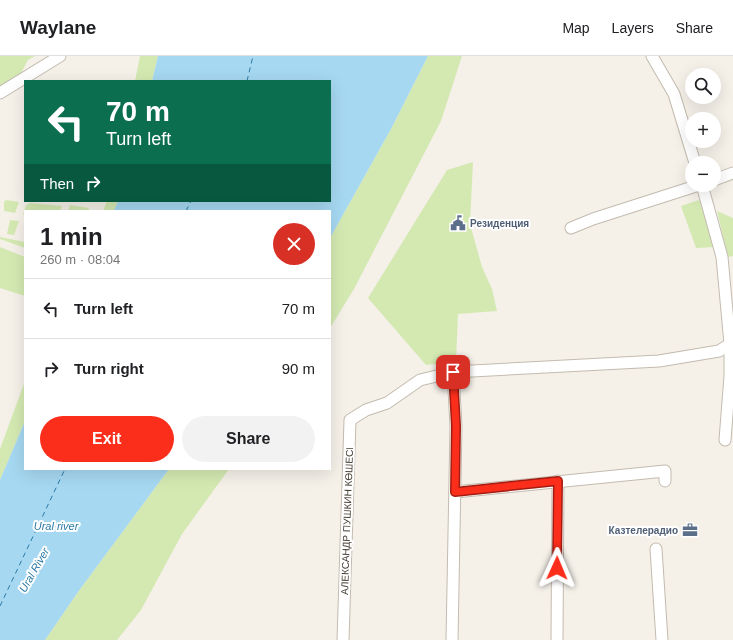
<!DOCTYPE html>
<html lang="en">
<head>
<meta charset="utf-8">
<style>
  body { margin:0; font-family:Helvetica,sans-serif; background:#f2f2f2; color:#202124; height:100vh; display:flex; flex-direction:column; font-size:15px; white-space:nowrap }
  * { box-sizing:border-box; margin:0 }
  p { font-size:13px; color:#757577 }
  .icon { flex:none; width:22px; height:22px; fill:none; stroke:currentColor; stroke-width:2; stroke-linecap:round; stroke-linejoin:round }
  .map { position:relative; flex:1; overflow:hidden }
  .drawer { position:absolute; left:24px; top:154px; width:307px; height:260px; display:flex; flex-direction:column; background:#fff; border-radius:0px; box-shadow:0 4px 16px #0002 }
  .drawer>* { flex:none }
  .banner { position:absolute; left:24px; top:24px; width:307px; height:122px; border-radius:0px; box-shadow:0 4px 16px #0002; background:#0b6e4f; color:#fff; overflow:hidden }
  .fabs { position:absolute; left:685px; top:12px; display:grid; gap:8px }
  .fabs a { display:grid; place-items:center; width:36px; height:36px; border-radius:50%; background:#fff; box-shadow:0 4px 16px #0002; font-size:20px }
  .pin { position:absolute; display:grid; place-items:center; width:34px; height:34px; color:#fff; margin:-17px; border-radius:8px; box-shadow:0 2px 6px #0006 }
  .me { position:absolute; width:44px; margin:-22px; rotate:1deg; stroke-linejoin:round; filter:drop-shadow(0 0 3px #0008) }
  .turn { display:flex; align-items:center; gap:14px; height:84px; padding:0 16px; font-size:18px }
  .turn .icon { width:52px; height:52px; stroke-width:2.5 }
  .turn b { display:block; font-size:28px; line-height:34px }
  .then { display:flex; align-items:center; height:38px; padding:0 16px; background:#0003; gap:8px; font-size:15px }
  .round { display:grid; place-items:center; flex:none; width:42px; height:42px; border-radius:21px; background:#f2f2f2 }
  .headline { display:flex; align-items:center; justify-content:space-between; height:68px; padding:0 16px }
  h1 { font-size:24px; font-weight:600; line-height:30px }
  .action { display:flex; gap:8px; margin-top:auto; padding:8px 16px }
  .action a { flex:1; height:46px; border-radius:24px; background:#fb2d1b; color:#fff; font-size:16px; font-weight:600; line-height:46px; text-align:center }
  .action a+a { background:#f2f2f2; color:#202124 }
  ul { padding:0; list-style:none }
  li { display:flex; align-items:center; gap:12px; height:60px; padding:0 16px; border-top:1px solid #e0e0e0 }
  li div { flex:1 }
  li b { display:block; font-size:15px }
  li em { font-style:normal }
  header { display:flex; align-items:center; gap:24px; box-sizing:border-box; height:56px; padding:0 20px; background:#fff; border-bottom:1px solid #e0e0e0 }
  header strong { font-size:19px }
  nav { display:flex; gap:22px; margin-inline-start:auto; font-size:14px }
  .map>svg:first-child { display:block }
  .green { fill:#d4e9b2 }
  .water { fill:#a6d8f1 }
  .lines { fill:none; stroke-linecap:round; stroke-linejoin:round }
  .ferry { stroke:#2c7aa6; stroke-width:1; stroke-dasharray:5 4; stroke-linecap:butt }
  .minor-casing { stroke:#c3bbaf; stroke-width:13 }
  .minor { stroke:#fff; stroke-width:11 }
  .route-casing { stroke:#a31d12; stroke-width:10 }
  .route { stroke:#fb2d1b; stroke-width:7 }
  .labels { text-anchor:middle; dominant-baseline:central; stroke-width:4; stroke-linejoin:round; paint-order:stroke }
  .service-label { font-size:10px; font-weight:bold; fill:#4e5e75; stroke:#fff; text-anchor:start }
  .street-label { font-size:10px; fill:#494137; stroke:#fff }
  .water-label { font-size:11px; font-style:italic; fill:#2c7aa6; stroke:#fff }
</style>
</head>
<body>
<header>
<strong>Waylane</strong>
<nav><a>Map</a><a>Layers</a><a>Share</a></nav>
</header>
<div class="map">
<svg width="733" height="584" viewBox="0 0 733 584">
  <rect width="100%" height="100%" fill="#f5f1e9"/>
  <g class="green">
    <polygon points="0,0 35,0 28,4 21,17 0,31"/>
    <polygon points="140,0 158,0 152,25 135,25"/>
    <polygon points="428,0 462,0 441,65 354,233 330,272 330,182 391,73"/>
    <polygon points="473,106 470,168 482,211 492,233 497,255 458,258 456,306 426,309 368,242 447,114"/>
    <polygon points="6,144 19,146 15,157 4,155 4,146"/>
    <polygon points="699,144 716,191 696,192 681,150"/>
    <polygon points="107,145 118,145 114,155 103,155"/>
    <polygon points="30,147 62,150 60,155 25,155 25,159 23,159 26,149"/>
    <polygon points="70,149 89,152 88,155 68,155"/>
    <polygon points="717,155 733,162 733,200 728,201"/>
    <polygon points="10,164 19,165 14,179 7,178"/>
    <polygon points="0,181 25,186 25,192 0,183"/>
    <polygon points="0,191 25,201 25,240 0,232"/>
    <polygon points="25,325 25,365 0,424 0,393"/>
    <polygon points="169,413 229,413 182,478 141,554 117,584 45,584 78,536"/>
  </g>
  <g class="water">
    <polygon points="158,0 428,0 391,73 330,182 330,155 114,155 118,145 330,145 330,25 152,25"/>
    <polygon points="25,365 25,413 169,413 78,536 45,584 0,584 0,424"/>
  </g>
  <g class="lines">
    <g class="ferry">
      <polyline points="247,25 253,0"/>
      <polyline points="186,155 191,145"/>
      <polyline points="0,550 65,413"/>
    </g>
    <g class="minor-casing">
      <g id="minor">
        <polyline points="652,0 674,38 695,107"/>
        <polyline points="0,37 60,0"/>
        <polyline points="714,124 733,117"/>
        <polyline points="571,172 593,163 699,129"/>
        <polyline points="725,384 730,320 730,288"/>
        <polyline points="455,436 665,415 665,425"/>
        <polyline points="656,493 662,584"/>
        <polyline points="343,584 350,364 366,354 387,347 420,324 453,316 659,305 719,295 730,288 722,201 702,129"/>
        <polyline points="452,584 456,370 453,316"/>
        <polyline points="557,584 558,425"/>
      </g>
    </g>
    <use href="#minor" class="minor"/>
  </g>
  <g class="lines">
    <g class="route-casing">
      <polyline id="route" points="453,316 456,370 455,436 558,425 557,512"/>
    </g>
    <use href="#route" class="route"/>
  </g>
  <defs>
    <g id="civic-bare" transform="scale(1.2)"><path d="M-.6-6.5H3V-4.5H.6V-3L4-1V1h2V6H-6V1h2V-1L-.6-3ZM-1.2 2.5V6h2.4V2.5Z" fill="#5c6f8a" stroke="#fff" stroke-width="2.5" paint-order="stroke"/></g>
    <g id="office-bare" transform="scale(1.2)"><path d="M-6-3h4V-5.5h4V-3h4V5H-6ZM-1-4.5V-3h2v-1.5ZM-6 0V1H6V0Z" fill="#5c6f8a" stroke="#fff" stroke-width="2.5" paint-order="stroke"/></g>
  </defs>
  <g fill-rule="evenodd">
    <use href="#civic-bare" x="458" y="167"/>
    <use href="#office-bare" x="690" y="474"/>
  </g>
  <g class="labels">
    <g class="service-label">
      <text x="470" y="167">Резиденция</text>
      <text x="678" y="474" text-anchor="end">Казтелерадио</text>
    </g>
    <g class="street-label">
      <text transform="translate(347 465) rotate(-88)">АЛЕКСАНДР ПУШКИН КӨШЕСІ</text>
    </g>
    <g class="water-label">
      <text x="56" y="470">Ural river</text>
      <text transform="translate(34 514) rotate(-60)">Ural River</text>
    </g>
  </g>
</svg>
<div class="fabs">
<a><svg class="icon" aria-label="search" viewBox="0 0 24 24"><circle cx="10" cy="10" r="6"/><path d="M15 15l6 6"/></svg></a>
<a>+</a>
<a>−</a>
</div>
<div class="pin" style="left:453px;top:316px;background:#d93025"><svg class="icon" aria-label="arrive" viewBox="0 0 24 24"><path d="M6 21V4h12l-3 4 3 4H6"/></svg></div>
<svg class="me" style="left:557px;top:512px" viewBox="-20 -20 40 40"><path d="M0-17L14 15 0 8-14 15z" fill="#fb2d1b" stroke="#fff" stroke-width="4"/></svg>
<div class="banner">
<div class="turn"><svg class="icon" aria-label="left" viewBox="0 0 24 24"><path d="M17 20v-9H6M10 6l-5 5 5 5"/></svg><div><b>70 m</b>Turn left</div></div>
<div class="then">Then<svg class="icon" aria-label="right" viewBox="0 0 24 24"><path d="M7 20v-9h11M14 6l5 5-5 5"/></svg></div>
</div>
<section class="drawer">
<div class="headline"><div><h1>1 min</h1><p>260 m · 08:04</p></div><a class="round" style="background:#d93025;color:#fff"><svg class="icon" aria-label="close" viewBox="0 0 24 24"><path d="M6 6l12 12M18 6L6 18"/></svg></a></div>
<ul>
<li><svg class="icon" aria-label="left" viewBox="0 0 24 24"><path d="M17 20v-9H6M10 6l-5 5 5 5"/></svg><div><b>Turn left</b></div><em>70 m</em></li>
<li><svg class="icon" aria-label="right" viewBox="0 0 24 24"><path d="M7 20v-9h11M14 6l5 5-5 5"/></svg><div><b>Turn right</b></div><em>90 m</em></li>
</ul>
<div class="action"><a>Exit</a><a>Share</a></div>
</section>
</div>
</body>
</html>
